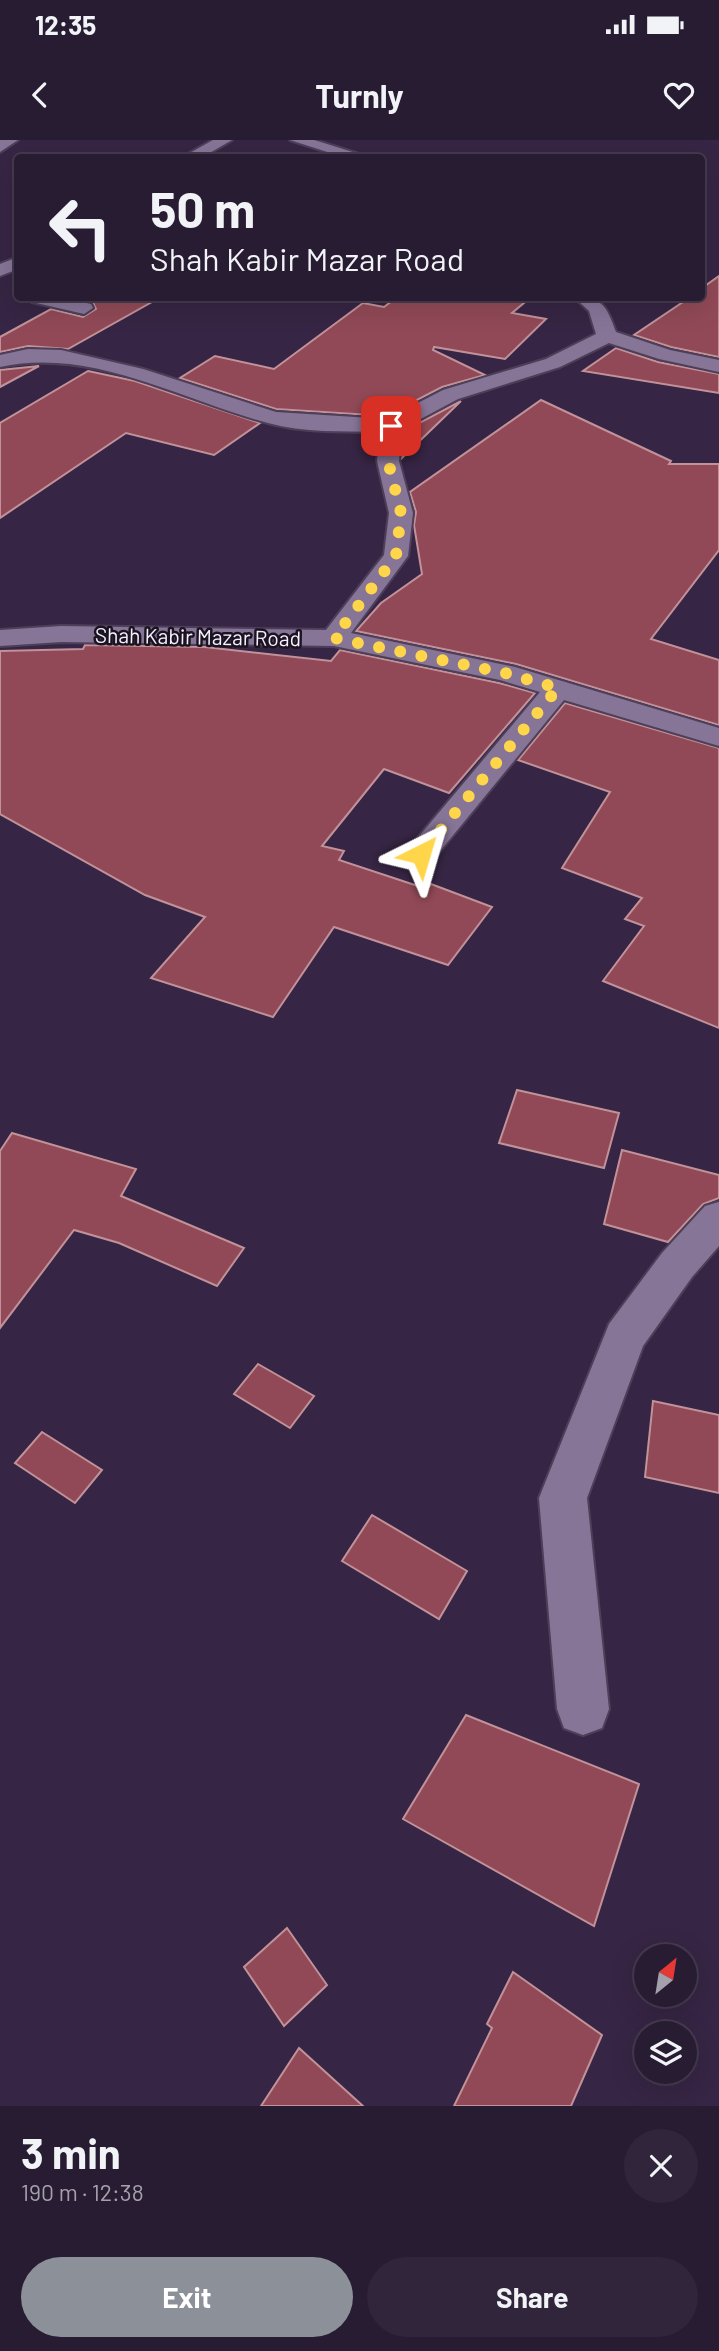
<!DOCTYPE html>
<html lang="en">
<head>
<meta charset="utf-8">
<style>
  body { margin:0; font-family:Barlow,sans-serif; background:#30253b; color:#f1f3f6; height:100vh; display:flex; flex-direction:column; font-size:26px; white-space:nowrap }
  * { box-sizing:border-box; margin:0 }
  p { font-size:23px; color:#a5a1ac }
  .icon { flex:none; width:38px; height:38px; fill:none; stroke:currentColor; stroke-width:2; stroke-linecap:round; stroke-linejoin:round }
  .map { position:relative; height:1966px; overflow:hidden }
  .panel { display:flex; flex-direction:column; background:#281c33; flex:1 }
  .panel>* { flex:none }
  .hud { position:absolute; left:14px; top:14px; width:691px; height:147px; border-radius:7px; box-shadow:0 7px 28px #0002,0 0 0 2px #443a4e; background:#281c33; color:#f1f3f6; overflow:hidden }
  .needle { width:46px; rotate:30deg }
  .fabs { position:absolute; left:634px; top:1804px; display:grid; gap:14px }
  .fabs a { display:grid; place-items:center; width:63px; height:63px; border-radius:50%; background:#281c33; box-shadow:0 7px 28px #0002,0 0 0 2px #443a4e; font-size:35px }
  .pin { position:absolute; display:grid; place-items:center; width:60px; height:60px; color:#fff; margin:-30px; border-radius:14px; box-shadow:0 4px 10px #0006 }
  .me { position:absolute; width:77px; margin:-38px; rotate:40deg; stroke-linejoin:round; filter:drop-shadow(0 0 5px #0008) }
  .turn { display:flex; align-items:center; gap:24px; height:147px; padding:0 21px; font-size:32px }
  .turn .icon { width:91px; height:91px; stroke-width:2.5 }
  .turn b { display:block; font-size:49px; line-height:60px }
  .round { display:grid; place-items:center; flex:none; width:74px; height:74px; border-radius:37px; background:#30253b }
  .summary { display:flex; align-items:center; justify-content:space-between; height:119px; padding:0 21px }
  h1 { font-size:42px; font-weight:700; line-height:52px }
  .action { display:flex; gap:14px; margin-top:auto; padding:14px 21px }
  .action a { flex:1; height:80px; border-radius:42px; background:#8c9099; color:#fff; font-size:28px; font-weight:700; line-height:80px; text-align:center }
  .action a+a { background:#30253b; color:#f1f3f6 }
  .status { display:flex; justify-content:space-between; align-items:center; height:49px; padding:0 35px; background:#281c33; direction:ltr }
  .status svg { height:19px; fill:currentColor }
  header { display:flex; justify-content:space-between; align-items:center; height:91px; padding:0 21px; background:#281c33; font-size:32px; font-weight:700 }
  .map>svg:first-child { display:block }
  .building { fill:#914957; stroke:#c19299; stroke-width:2 }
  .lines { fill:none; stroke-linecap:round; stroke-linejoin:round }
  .minor-casing { stroke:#4e3f59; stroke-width:4 }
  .minor { fill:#877598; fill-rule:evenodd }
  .route { stroke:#ffd54a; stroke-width:12; stroke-dasharray:0 21.6 }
  .labels { text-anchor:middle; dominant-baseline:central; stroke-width:5; stroke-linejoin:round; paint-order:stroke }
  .far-street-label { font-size:21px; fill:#f7efff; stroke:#1a1320 }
</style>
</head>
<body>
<div class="status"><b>12:35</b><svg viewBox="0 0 49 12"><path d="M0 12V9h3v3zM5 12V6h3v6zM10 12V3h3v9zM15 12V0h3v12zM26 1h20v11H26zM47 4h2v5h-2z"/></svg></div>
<header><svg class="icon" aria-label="back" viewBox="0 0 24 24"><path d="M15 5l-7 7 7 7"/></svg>Turnly<svg class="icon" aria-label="heart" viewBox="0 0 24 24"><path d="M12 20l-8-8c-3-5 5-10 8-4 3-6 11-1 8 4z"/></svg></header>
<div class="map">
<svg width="719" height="1966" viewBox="0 0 719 1966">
  <rect width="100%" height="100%" fill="#362544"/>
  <g class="building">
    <polygon points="719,136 719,217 671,207 634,195 689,158 702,158 702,148"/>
    <polygon points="73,158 159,158 68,209 28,206 0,212 0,197 51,169 83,177 96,169 92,161"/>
    <polygon points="396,158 530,158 512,173 546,179 505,219 434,207 433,210 485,235 442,247 386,276 276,269 180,238 215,216 274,229 363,163 384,167"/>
    <polygon points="616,208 658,222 719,234 719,253 583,231"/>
    <polygon points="39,226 0,247 0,230"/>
    <polygon points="88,231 135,241 260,283 214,315 126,293 0,378 0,283"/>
    <polygon points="541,260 671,321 669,324 719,324 719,410 651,499 719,520 719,585 516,524 356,491 381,463 422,434 414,385 416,372 410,352"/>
    <polygon points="461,261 402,318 404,291"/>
    <polygon points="85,505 205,507 331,521 340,510 499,543 535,553 449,653 384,629 322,706 344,711 339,720 427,749 431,744 492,767 448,825 334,787 273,877 151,838 205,777 145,755 0,674 0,511 83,509"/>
    <polygon points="565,563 719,608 719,888 603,841 644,786 625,779 642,758 562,728 610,652 518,620"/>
    <polygon points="517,950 619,973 604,1028 499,1003"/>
    <polygon points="12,993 136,1029 121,1056 244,1108 217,1146 119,1103 74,1090 0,1188 0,1011"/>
    <polygon points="622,1010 719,1035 719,1058 703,1064 668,1102 604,1084"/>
    <polygon points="258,1224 314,1256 290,1288 234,1254"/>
    <polygon points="653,1261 719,1275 719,1353 645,1337"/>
    <polygon points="42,1292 102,1330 75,1363 15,1323"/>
    <polygon points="372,1375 467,1431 439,1479 342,1421"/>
    <polygon points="466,1575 639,1644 594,1786 403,1679"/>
    <polygon points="287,1788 327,1845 284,1886 244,1827"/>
    <polygon points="513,1832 602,1895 571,1966 454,1966 492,1888 487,1884"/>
    <polygon points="299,1908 363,1966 261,1966"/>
  </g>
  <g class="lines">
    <g class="minor-casing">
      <g id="minor">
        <polygon points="0,0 18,0 0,12"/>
        <polygon points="213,0 232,0 201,18 181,18"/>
        <polygon points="290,0 314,0 372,18 346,18"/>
        <polygon points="18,117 18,129 0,136 0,124"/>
        <polygon points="30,158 62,158 91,164 93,168 84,174 32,162"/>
        <path d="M575,158C603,156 607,168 616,192L670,210L719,220V232L659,219L609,203L560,227L458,259L402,289L399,321L413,373L408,416L351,493L515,527L719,588V606L564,560L432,721L421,724L410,721L405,714L410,707L540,552L500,540L334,506L61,502L0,506V490L61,486L326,490L384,415L389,373L377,321L380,292C343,291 304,293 268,283C180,260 93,207 0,227V215L28,209L61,210L143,229L276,272L387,279L443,250L546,219L596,194L589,171Z"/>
        <polygon points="719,1062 719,1106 692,1137 643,1206 587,1358 609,1569 602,1588 583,1595 564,1588 557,1569 539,1358 609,1184 662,1113 705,1066"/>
      </g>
    </g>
    <use href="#minor" class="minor"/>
  </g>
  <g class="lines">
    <polyline class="route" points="391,286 388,321 401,373 396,416 334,498 505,533 558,548 421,714"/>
  </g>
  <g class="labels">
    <g class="far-street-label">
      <text transform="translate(198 496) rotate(1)">Shah Kabir Mazar Road</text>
    </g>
  </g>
</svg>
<div class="fabs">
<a><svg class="needle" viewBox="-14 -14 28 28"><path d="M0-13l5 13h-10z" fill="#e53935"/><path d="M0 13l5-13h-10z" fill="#a5a1ac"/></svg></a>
<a><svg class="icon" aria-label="layers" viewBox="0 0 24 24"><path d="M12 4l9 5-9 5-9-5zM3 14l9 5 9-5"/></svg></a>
</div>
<div class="pin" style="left:391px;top:286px;background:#d93025"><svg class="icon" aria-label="arrive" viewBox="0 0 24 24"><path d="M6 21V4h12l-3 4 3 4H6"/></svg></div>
<svg class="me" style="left:421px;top:714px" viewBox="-20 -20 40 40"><path d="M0-17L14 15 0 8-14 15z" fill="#ffd54a" stroke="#fff" stroke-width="4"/></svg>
<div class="hud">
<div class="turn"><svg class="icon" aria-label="left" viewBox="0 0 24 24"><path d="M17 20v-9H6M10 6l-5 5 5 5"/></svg><div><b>50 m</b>Shah Kabir Mazar Road</div></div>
</div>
</div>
<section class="panel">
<div class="summary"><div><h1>3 min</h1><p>190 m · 12:38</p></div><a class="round"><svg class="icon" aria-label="close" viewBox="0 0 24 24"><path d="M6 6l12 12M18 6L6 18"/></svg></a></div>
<div class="action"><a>Exit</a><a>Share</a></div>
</section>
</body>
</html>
